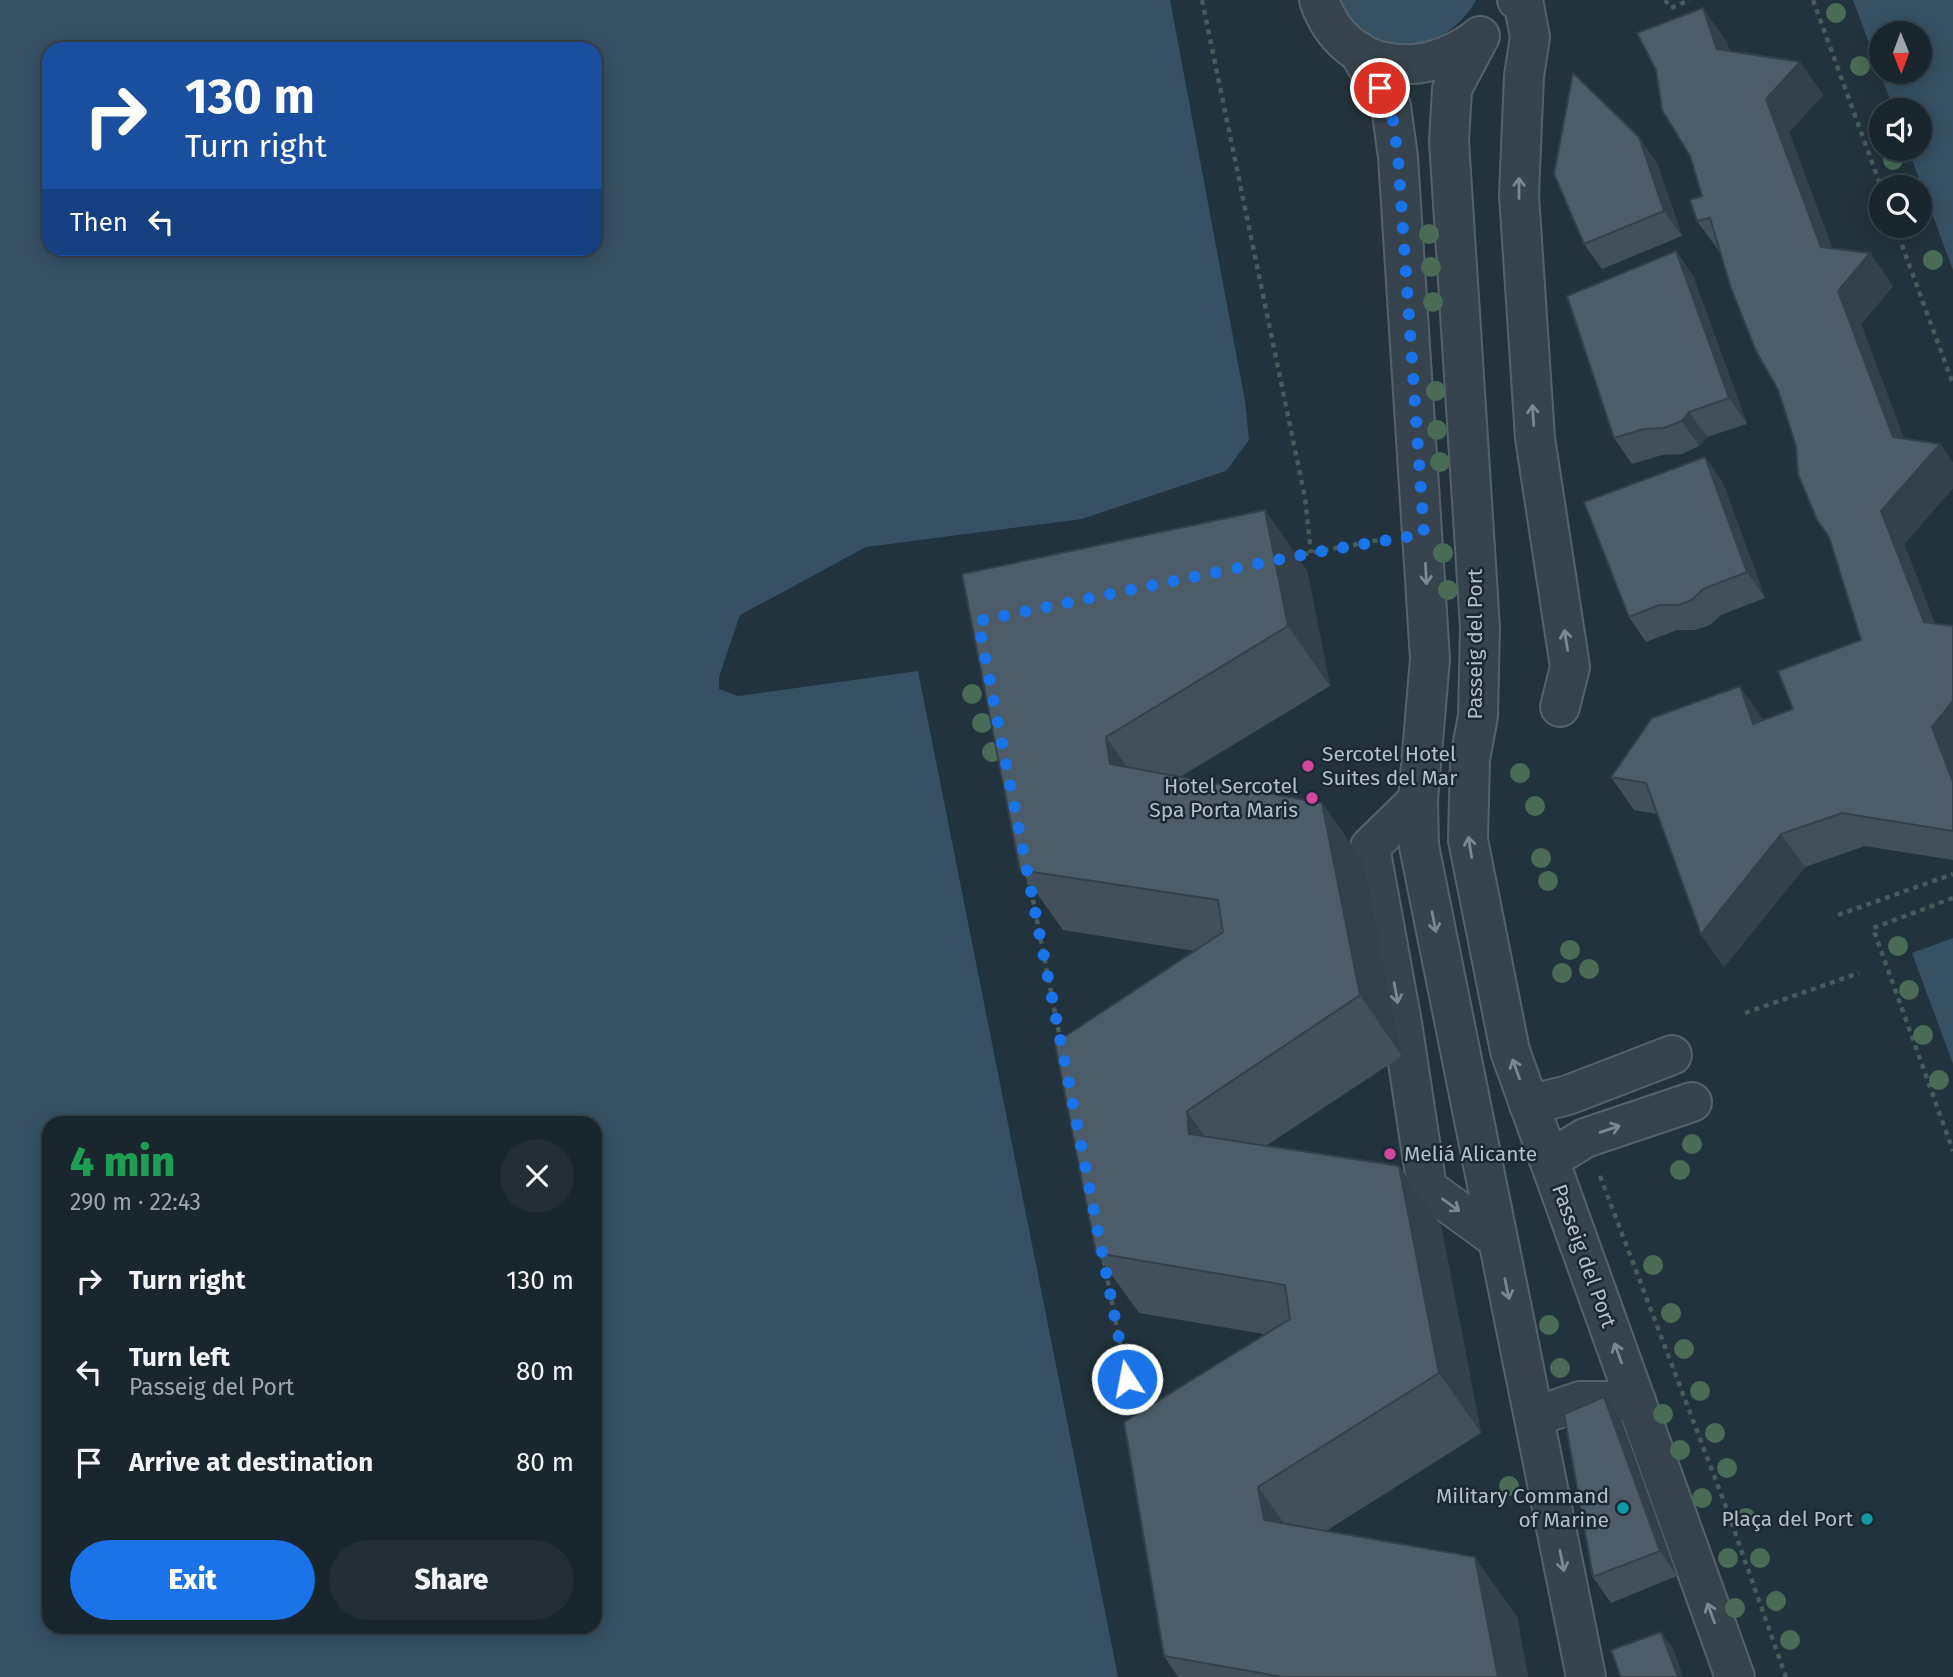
<!DOCTYPE html>
<html lang="en">
<head>
<meta charset="utf-8">
<style>
  body { margin:0; font-family:"Fira Sans",sans-serif; background:#232e36; color:#f1f3f6; height:100vh; display:flex; flex-direction:column; font-size:26px; white-space:nowrap }
  * { box-sizing:border-box; margin:0 }
  p { font-size:23px; color:#9fa5aa }
  .icon { flex:none; width:38px; height:38px; fill:none; stroke:currentColor; stroke-width:2; stroke-linecap:round; stroke-linejoin:round }
  .map { position:relative; flex:1; overflow:hidden }
  .side { position:absolute; left:42px; top:1116px; width:560px; height:518px; display:flex; flex-direction:column; background:#1a262e; border-radius:21px; box-shadow:0 4px 18px #0003,0 0 0 2px #38434a }
  .side>* { flex:none }
  .banner { position:absolute; left:42px; top:42px; width:560px; height:214px; border-radius:21px; box-shadow:0 4px 18px #0003,0 0 0 2px #38434a; background:#1a4fa0; color:#fff; overflow:hidden }
  .needle { width:46px; rotate:179deg }
  .buttons { position:absolute; left:1869px; top:21px; display:grid; gap:14px }
  .buttons a { display:grid; place-items:center; width:63px; height:63px; border-radius:50%; background:#1a262e; box-shadow:0 4px 18px #0003,0 0 0 2px #38434a; font-size:35px }
  .pin { position:absolute; display:grid; place-items:center; width:60px; height:60px; color:#fff; margin:-30px; border:4px solid #fff; border-radius:50%; box-shadow:0 2px 7px #0007 }
  .me { position:absolute; width:77px; margin:-38px; rotate:349deg; stroke-linejoin:round; filter:drop-shadow(0 0 5px #0008) }
  .turn { display:flex; align-items:center; gap:24px; height:147px; padding:0 28px; font-size:32px }
  .turn .icon { width:91px; height:91px; stroke-width:2.5 }
  .turn b { display:block; font-size:49px; line-height:60px }
  .then { display:flex; align-items:center; height:66px; padding:0 28px; background:#0003; gap:14px; font-size:26px }
  .round { display:grid; place-items:center; flex:none; width:74px; height:74px; border-radius:37px; background:#232e36 }
  .head { display:flex; align-items:center; justify-content:space-between; height:119px; padding:0 28px }
  h1 { font-size:42px; font-weight:800; line-height:52px; color:#1e9e55 }
  .action { display:flex; gap:14px; margin-top:auto; padding:14px 28px }
  .action a { flex:1; height:80px; border-radius:42px; background:#1a73e8; color:#fff; font-size:28px; font-weight:800; line-height:80px; text-align:center }
  .action a+a { background:#232e36; color:#f1f3f6 }
  ul { padding:0; list-style:none }
  li { display:flex; align-items:center; gap:21px; height:91px; padding:0 28px }
  li div { flex:1 }
  li b { display:block; font-size:26px }
  li em { font-style:normal }
  .map>svg:first-child { display:block }
  .water { fill:#365164; fill-rule:evenodd }
  .lines { fill:none; stroke-linecap:round; stroke-linejoin:round }
  .minor-casing { stroke:#55626b; stroke-width:42 }
  .path { stroke:#455c5b; stroke-width:4.5; stroke-dasharray:5 5; stroke-linecap:butt }
  .minor { stroke:#37444d; stroke-width:38 }
  .tree { fill:#4a6c57 }
  .wall { fill:#41505a }
  .shaded-wall { fill:#35414a }
  .building { fill:#4c5d69; stroke:#35414a; stroke-width:2 }
  .oneway { stroke:#7b8891 }
  .route { stroke:#1a73e8; stroke-width:12; stroke-dasharray:0 21.6 }
  .hotel-dot { fill:#d1479c; stroke:#1c2932; stroke-width:2.5 }
  .culture-dot { fill:#0f9aa8; stroke:#1c2932; stroke-width:2.5 }
  .labels { text-anchor:middle; dominant-baseline:central; stroke-width:5; stroke-linejoin:round; paint-order:stroke }
  .street-label { font-size:21px; fill:#b3bfc9; stroke:#1c2932 }
  .poi-label { font-size:21px; fill:#b3bfc9; stroke:#1c2932; text-anchor:end }
</style>
</head>
<body>
<div class="map">
<svg width="1953" height="1677" viewBox="0 0 1953 1677">
  <rect width="100%" height="100%" fill="#23333d"/>
  <g class="water">
    <path d="M0,0H1170L1245,401L1249,440L1226,471L1082,519L866,547L740,615L719,677V689L738,696L918,671L1118,1677H0ZM49,49H595V248H49ZM49,1124H595V1628H49Z"/>
    <path d="M1334,0H1476C1451,46 1388,66 1349,23C1343,17 1339,7 1334,0Z"/>
    <path d="M1853,0H1953V270L1908,149H1920V110H1894ZM1881,33H1920V72H1881Z"/>
    <polygon points="1953,938 1953,1064 1912,953"/>
  </g>
  <g class="lines">
    <g class="minor-casing">
      <g id="minor">
        <path d="M1319,0C1344,74 1423,81 1479,37"/>
        <polyline points="1517,0 1524,5 1530,37 1524,76 1519,195 1535,438 1570,667 1560,707"/>
        <polyline points="1480,36 1452,89 1449,141 1480,627 1478,716 1470,759 1468,840 1510,1051 1735,1677"/>
        <polyline points="1358,51 1391,106 1398,157 1430,659 1418,800 1419,846 1586,1677"/>
        <polyline points="1418,800 1370,847 1402,1023 1427,1188 1496,1238"/>
        <polyline points="1529,1105 1568,1095 1672,1055"/>
        <polyline points="1549,1160 1585,1138 1692,1102"/>
        <polyline points="1534,1417 1580,1401 1636,1401"/>
      </g>
    </g>
    <g class="path">
      <polyline points="1202,0 1305,498 1311,553"/>
      <polyline points="1665,0 1671,8 1690,0"/>
      <polyline points="1813,0 1881,187"/>
      <polyline points="1895,226 1953,384"/>
      <polyline points="1294,556 1385,539"/>
      <polyline points="1029,880 1061,1043"/>
      <polyline points="1953,898 1873,928 1953,1151"/>
      <polyline points="1838,915 1953,874"/>
      <polyline points="1745,1013 1859,973"/>
      <polyline points="1600,1176 1726,1507 1786,1677"/>
      <polyline points="1104,1261 1135,1421"/>
    </g>
    <use href="#minor" class="minor"/>
  </g>
  <g class="tree">
    <circle cx="1836" cy="13" r="10"/>
    <circle cx="1860" cy="66" r="10"/>
    <circle cx="1893" cy="160" r="10"/>
    <circle cx="1429" cy="234" r="10"/>
    <circle cx="1933" cy="260" r="10"/>
    <circle cx="1431" cy="267" r="10"/>
    <circle cx="1433" cy="302" r="10"/>
    <circle cx="1436" cy="391" r="10"/>
    <circle cx="1437" cy="430" r="10"/>
    <circle cx="1440" cy="462" r="10"/>
    <circle cx="1443" cy="553" r="10"/>
    <circle cx="1448" cy="590" r="10"/>
    <circle cx="972" cy="694" r="10"/>
    <circle cx="982" cy="723" r="10"/>
    <circle cx="992" cy="752" r="10"/>
    <circle cx="1520" cy="773" r="10"/>
    <circle cx="1535" cy="806" r="10"/>
    <circle cx="1541" cy="858" r="10"/>
    <circle cx="1548" cy="881" r="10"/>
    <circle cx="1898" cy="946" r="10"/>
    <circle cx="1570" cy="950" r="10"/>
    <circle cx="1589" cy="969" r="10"/>
    <circle cx="1562" cy="973" r="10"/>
    <circle cx="1909" cy="990" r="10"/>
    <circle cx="1923" cy="1035" r="10"/>
    <circle cx="1939" cy="1080" r="10"/>
    <circle cx="1692" cy="1144" r="10"/>
    <circle cx="1680" cy="1170" r="10"/>
    <circle cx="1653" cy="1265" r="10"/>
    <circle cx="1671" cy="1313" r="10"/>
    <circle cx="1549" cy="1325" r="10"/>
    <circle cx="1684" cy="1349" r="10"/>
    <circle cx="1560" cy="1368" r="10"/>
    <circle cx="1700" cy="1391" r="10"/>
    <circle cx="1663" cy="1414" r="10"/>
    <circle cx="1715" cy="1433" r="10"/>
    <circle cx="1680" cy="1450" r="10"/>
    <circle cx="1727" cy="1468" r="10"/>
    <circle cx="1509" cy="1486" r="10"/>
    <circle cx="1702" cy="1498" r="10"/>
    <circle cx="1746" cy="1518" r="10"/>
    <circle cx="1728" cy="1558" r="10"/>
    <circle cx="1760" cy="1558" r="10"/>
    <circle cx="1776" cy="1601" r="10"/>
    <circle cx="1735" cy="1608" r="10"/>
    <circle cx="1790" cy="1640" r="10"/>
  </g>
  <g class="wall">
    <polygon points="1726,41 1730,51 1800,62 1823,95 1789,132 1832,248 1870,253 1893,286 1861,324 1904,439 1940,444 1953,463 1953,488 1904,544 1935,624 1953,626 1953,860 1865,846 1805,867 1724,967 1701,934 1657,814 1634,810 1611,777 1793,709 1861,640 1830,538 1796,446 1778,390 1721,254 1697,221 1702,196"/>
    <polygon points="1657,163 1682,236 1602,269 1584,244"/>
    <polygon points="1676,251 1693,276 1747,424 1707,437 1699,446 1682,454 1662,455 1632,464 1614,438"/>
    <polygon points="1705,457 1723,483 1765,598 1721,615 1710,625 1695,630 1677,630 1646,642 1629,617"/>
    <polygon points="1307,570 1330,686 1180,777 1322,803 1364,863 1402,1056 1266,1146 1399,1166 1441,1226 1481,1433 1326,1531 1517,1617 1528,1677 1178,1677 1164,1656 1264,1334 1139,1313 1096,1253 1195,951 1063,930 1020,870 962,574"/>
    <polygon points="1622,1422 1677,1576 1611,1603 1593,1577"/>
  </g>
  <g class="shaded-wall">
    <polygon points="1703,8 1726,41 1740,82 1717,49"/>
    <polygon points="1800,62 1823,95 1789,132 1844,280 1821,247 1766,99"/>
    <polygon points="1639,137 1657,163 1682,236 1664,211"/>
    <polygon points="1676,251 1693,276 1747,424 1729,398"/>
    <polygon points="1870,253 1893,286 1861,324 1916,470 1893,437 1838,291"/>
    <polygon points="1689,412 1707,437 1699,446 1682,421"/>
    <polygon points="1940,444 1953,463 1953,488 1904,544 1947,655 1924,622 1881,511"/>
    <polygon points="1705,457 1723,483 1765,598 1747,572"/>
    <polygon points="1265,510 1307,570 1330,686 1288,626"/>
    <polygon points="1740,686 1763,719 1776,757 1753,724"/>
    <polygon points="1953,701 1953,782 1932,727"/>
    <polygon points="1106,737 1148,797 1110,764"/>
    <polygon points="1322,803 1364,863 1402,1056 1360,995"/>
    <polygon points="1781,834 1805,867 1724,967 1701,934"/>
    <polygon points="1187,1111 1229,1171 1189,1134"/>
    <polygon points="1399,1166 1441,1226 1481,1433 1439,1373"/>
    <polygon points="1604,1397 1622,1422 1677,1576 1660,1551"/>
    <polygon points="1258,1487 1301,1547 1264,1520"/>
    <polygon points="1475,1557 1517,1617 1528,1677 1498,1677"/>
    <polygon points="1661,1632 1674,1650 1683,1677 1678,1677"/>
  </g>
  <g class="building">
    <polygon points="1703,8 1717,49 1800,62 1766,99 1821,247 1870,253 1838,291 1893,437 1940,444 1881,511 1924,622 1953,626 1953,701 1932,727 1953,782 1953,831 1842,813 1781,834 1701,934 1646,783 1611,777 1652,718 1740,686 1753,724 1793,709 1778,671 1861,640 1829,537 1817,520 1798,474 1796,446 1778,390 1756,351 1731,288 1710,218 1697,221 1690,200 1702,196 1690,156 1662,110 1656,70 1637,33"/>
    <polygon points="1573,73 1639,137 1664,211 1584,244 1554,174"/>
    <polygon points="1676,251 1729,398 1689,412 1682,421 1664,428 1644,429 1614,438 1567,296"/>
    <polygon points="1705,457 1747,572 1703,589 1692,600 1678,605 1659,605 1629,617 1584,502"/>
    <polygon points="1265,510 1288,626 1106,737 1110,764 1322,803 1360,995 1187,1111 1189,1134 1399,1166 1439,1373 1258,1487 1264,1520 1475,1557 1498,1677 1283,1677 1164,1656 1124,1422 1290,1319 1285,1285 1096,1253 1055,1043 1223,932 1218,900 1020,870 962,574"/>
    <polygon points="1604,1397 1660,1551 1593,1577 1564,1414"/>
    <polygon points="1661,1632 1678,1677 1621,1677 1611,1650"/>
  </g>
  <defs><path id="oneway-shaft" d="M-6 0H5M1.5-3L5.5 0L1.5 3" fill="none" stroke-width="1.6" stroke-linecap="round" stroke-linejoin="round" transform="scale(1.75)"/></defs>
  <g class="oneway">
    <use href="#oneway-shaft" transform="translate(1519 188) rotate(-90)"/>
    <use href="#oneway-shaft" transform="translate(1533 415) rotate(-94)"/>
    <use href="#oneway-shaft" transform="translate(1426 574) rotate(87)"/>
    <use href="#oneway-shaft" transform="translate(1566 640) rotate(-99)"/>
    <use href="#oneway-shaft" transform="translate(1470 847) rotate(-99)"/>
    <use href="#oneway-shaft" transform="translate(1434 922) rotate(79)"/>
    <use href="#oneway-shaft" transform="translate(1396 993) rotate(80)"/>
    <use href="#oneway-shaft" transform="translate(1516 1069) rotate(-110)"/>
    <use href="#oneway-shaft" transform="translate(1610 1129) rotate(-19)"/>
    <use href="#oneway-shaft" transform="translate(1451 1205) rotate(36)"/>
    <use href="#oneway-shaft" transform="translate(1507 1289) rotate(78)"/>
    <use href="#oneway-shaft" transform="translate(1618 1353) rotate(-110)"/>
    <use href="#oneway-shaft" transform="translate(1562 1561) rotate(79)"/>
    <use href="#oneway-shaft" transform="translate(1711 1613) rotate(-110)"/>
  </g>
  <g class="lines">
    <polyline class="route" points="1127,1379 978,621 1311,553 1424,534 1398,157 1391,106 1380,88"/>
  </g>
  <g class="hotel-dot">
    <circle cx="1308" cy="766" r="7"/>
    <circle cx="1312" cy="798" r="7"/>
    <circle cx="1390" cy="1154" r="7"/>
  </g>
  <g class="culture-dot">
    <circle cx="1623" cy="1508" r="7"/>
    <circle cx="1867" cy="1519" r="7"/>
  </g>
  <g class="labels">
    <g class="street-label">
      <text transform="translate(1475 644) rotate(-90)">Passeig del Port</text>
      <text transform="translate(1584 1256) rotate(70)">Passeig del Port</text>
    </g>
    <g class="poi-label">
      <text x="1322" y="754" text-anchor="start">Sercotel Hotel<tspan x="1322" dy="24">Suites del Mar</tspan></text>
      <text x="1298" y="786">Hotel Sercotel<tspan x="1298" dy="24">Spa Porta Maris</tspan></text>
      <text x="1404" y="1154" text-anchor="start">Meliá Alicante</text>
      <text x="1609" y="1496">Military Command<tspan x="1609" dy="24">of Marine</tspan></text>
      <text x="1853" y="1519">Plaça del Port</text>
    </g>
  </g>
</svg>
<div class="buttons">
<a><svg class="needle" viewBox="-14 -14 28 28"><path d="M0-13l5 13h-10z" fill="#e53935"/><path d="M0 13l5-13h-10z" fill="#9fa5aa"/></svg></a>
<a><svg class="icon" aria-label="sound" viewBox="0 0 24 24"><path d="M4 9h4l5-4v14l-5-4H4zM17 9q2 3 0 6"/></svg></a>
<a><svg class="icon" aria-label="search" viewBox="0 0 24 24"><circle cx="10" cy="10" r="6"/><path d="M15 15l6 6"/></svg></a>
</div>
<div class="pin" style="left:1380px;top:88px;background:#d93025"><svg class="icon" aria-label="arrive" viewBox="0 0 24 24"><path d="M6 21V4h12l-3 4 3 4H6"/></svg></div>
<svg class="me" style="left:1127px;top:1379px" viewBox="-20 -20 40 40"><circle r="17" fill="#1a73e8" stroke="#fff" stroke-width="3"/><path d="M0-11L8 9 0 5-8 9z" fill="#fff"/></svg>
<div class="banner">
<div class="turn"><svg class="icon" aria-label="right" viewBox="0 0 24 24"><path d="M7 20v-9h11M14 6l5 5-5 5"/></svg><div><b>130 m</b>Turn right</div></div>
<div class="then">Then<svg class="icon" aria-label="left" viewBox="0 0 24 24"><path d="M17 20v-9H6M10 6l-5 5 5 5"/></svg></div>
</div>
<section class="side">
<div class="head"><div><h1>4 min</h1><p>290 m · 22:43</p></div><a class="round"><svg class="icon" aria-label="close" viewBox="0 0 24 24"><path d="M6 6l12 12M18 6L6 18"/></svg></a></div>
<ul>
<li><svg class="icon" aria-label="right" viewBox="0 0 24 24"><path d="M7 20v-9h11M14 6l5 5-5 5"/></svg><div><b>Turn right</b></div><em>130 m</em></li>
<li><svg class="icon" aria-label="left" viewBox="0 0 24 24"><path d="M17 20v-9H6M10 6l-5 5 5 5"/></svg><div><b>Turn left</b><p>Passeig del Port</p></div><em>80 m</em></li>
<li><svg class="icon" aria-label="arrive" viewBox="0 0 24 24"><path d="M6 21V4h12l-3 4 3 4H6"/></svg><div><b>Arrive at destination</b></div><em>80 m</em></li>
</ul>
<div class="action"><a>Exit</a><a>Share</a></div>
</section>
</div>
</body>
</html>
